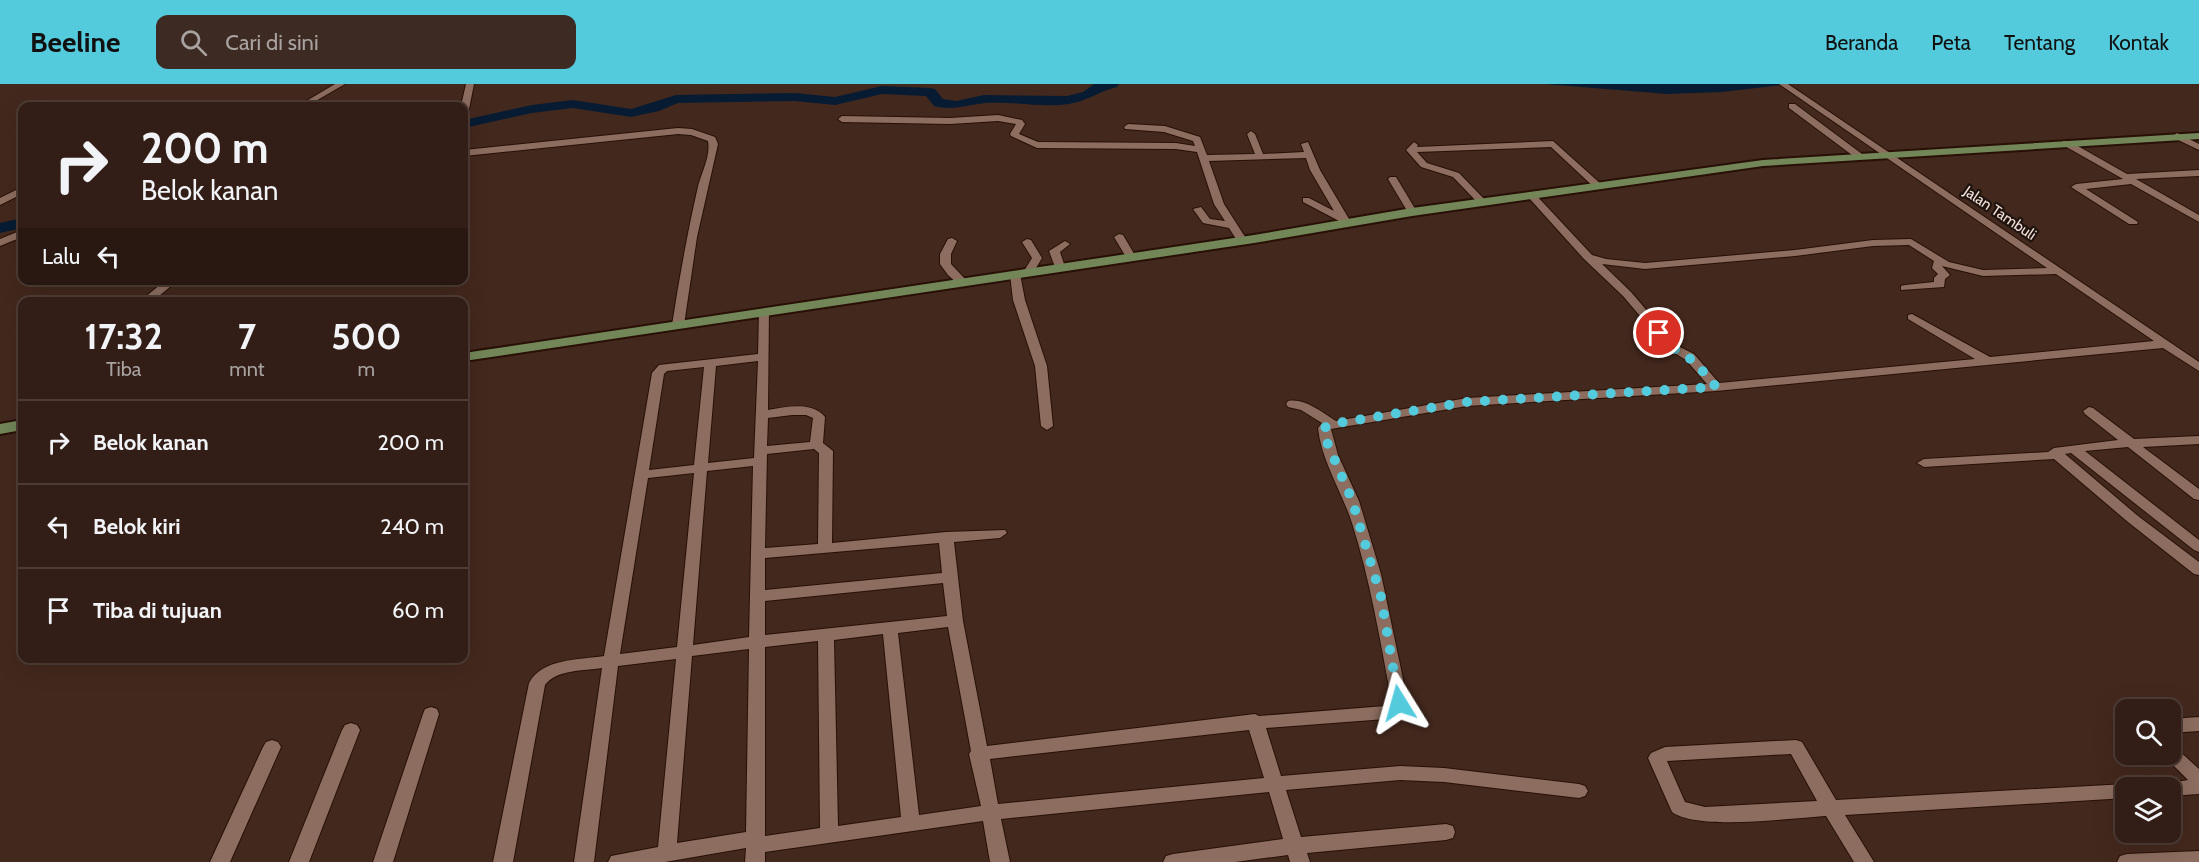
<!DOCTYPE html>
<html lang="id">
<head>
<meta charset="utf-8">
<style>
  body { margin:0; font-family:Cabin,sans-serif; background:#3d2b23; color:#f1f3f6; height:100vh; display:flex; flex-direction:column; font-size:22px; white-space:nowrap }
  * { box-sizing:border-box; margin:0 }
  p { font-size:20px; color:#a8a2a1 }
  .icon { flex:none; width:33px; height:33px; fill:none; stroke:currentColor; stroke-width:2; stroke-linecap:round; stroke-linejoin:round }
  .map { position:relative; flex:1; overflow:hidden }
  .sheet { position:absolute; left:18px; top:213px; width:450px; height:366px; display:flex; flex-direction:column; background:#321e16; border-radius:12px; box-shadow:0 6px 24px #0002,0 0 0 2px #4d3c35 }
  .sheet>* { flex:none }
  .hud { position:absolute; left:18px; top:18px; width:450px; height:183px; border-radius:12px; box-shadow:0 6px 24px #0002,0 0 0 2px #4d3c35; background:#321e16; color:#f1f3f6; overflow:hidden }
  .tools { position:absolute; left:2115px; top:615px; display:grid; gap:12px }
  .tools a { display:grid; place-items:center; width:66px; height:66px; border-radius:12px; background:#321e16; box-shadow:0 6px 24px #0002,0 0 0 2px #4d3c35; font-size:30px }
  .pin { position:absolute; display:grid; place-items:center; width:51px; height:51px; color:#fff; margin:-26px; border:3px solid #fff; border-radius:50%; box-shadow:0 2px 6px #0007 }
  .me { position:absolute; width:66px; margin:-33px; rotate:352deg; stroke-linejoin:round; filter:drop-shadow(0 0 4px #0008) }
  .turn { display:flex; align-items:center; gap:21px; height:126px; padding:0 24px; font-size:27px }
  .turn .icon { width:78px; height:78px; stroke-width:2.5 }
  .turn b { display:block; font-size:42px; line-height:51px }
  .then { display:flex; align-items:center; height:57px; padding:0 24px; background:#0003; gap:12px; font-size:22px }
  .eta { display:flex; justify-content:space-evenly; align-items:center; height:102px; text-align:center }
  .eta b { font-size:36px; font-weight:700; line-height:42px }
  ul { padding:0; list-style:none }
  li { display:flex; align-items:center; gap:18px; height:84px; padding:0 24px; border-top:2px solid #4d3c35 }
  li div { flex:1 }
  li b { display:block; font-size:22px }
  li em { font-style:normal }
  header { display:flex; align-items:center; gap:36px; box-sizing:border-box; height:84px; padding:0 30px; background:#54cadd; color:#111 }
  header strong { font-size:28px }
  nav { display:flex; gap:33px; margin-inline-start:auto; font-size:21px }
  .search { width:420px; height:54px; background:#3d2b23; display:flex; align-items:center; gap:15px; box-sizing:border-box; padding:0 21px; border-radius:12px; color:#a8a2a1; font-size:22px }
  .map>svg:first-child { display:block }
  .water { fill:#071c33 }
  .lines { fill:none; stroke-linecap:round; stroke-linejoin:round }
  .river { fill:#071c33; fill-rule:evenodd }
  .minor-casing { stroke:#281006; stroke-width:2 }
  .major-casing { stroke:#281006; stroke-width:4 }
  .minor { fill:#8c6d5f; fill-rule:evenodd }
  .major { fill:#728658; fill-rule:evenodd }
  .route { stroke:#54cadd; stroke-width:10; stroke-dasharray:0 18 }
  .labels { text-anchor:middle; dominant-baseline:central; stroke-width:4.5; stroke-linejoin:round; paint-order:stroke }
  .far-street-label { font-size:15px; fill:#f5e3dc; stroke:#20140f }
</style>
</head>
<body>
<header>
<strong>Beeline</strong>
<div class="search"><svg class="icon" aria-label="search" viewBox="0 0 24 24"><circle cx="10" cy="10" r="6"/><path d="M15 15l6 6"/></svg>Cari di sini</div>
<nav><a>Beranda</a><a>Peta</a><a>Tentang</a><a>Kontak</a></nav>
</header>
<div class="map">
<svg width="2199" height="778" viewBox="0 0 2199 778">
  <rect width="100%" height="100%" fill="#43281d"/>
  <polygon class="water" points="1545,0 1791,0 1722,8 1667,10"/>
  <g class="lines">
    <g class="river">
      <path d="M1094,0H1119L1117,3C1100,7 1087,17 1069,20C1042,24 1012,17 985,19C966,21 953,27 934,22L926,12L882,10L835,21L795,17L678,19L659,27L631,33L573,24L532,29L464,44V36L532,21L573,16L631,25L676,11L795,9L835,13L882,2L930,4L935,5L943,15L956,17L984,11L1067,12L1083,8Z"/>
      <polygon points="22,134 22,144 0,149 0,139"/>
    </g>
    <g class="minor-casing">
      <g id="minor">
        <polygon points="335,0 345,0 307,22 298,22"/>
        <polygon points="466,0 474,0 468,30 464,33 464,22 461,22"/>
        <path d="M1779,0H1788L2199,278V287L2163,264L1716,307L1467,322L1331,345L1338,371L1359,417L1381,490L1407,614L1403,629L1386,635L1266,644L1281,692L1400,682L1444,684L1579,700L1585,702L1588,707L1585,712L1579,714L1444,698L1400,696L1286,706L1301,753L1446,740L1453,742L1455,748L1453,754L1446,756L1307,769L1310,778H1290L1288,771L1235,778H1163L1166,772L1173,770L1283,755L1269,708L1001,735L1010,778H990L983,737L765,768V778H745L746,764L665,778H608L611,772L658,763L676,575L618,582L594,778H574L602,584C584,587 557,585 545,601L513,778H493L529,599C543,574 578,576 604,572L652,289L659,281L758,270L759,228L761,226H769L768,326C786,323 812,317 825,333L823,359L833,367L832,459L946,448L1005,446L1007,449L1000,454L954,458L963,537L987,662L1255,630L1259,632L1385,622L1389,620L1391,614C1380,555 1370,496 1352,439C1342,408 1321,376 1318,344L1322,339L1301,326L1288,323L1286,320L1288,317C1305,314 1321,328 1336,337L1467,314L1707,300L1686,276L1668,265L1623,212L1584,175L1529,114V110H1535L1592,171L1606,175L1645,179L1795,166L1873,156L1911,155L1949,178L1983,186L2047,184ZM1909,161L1934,177L1932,184L1938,190L1934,194V198L1905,201L1901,202V206L1944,203L1945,195L1950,191L1942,182L1983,192L2056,190L2154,257L1990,273L1912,230L1908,231V235L1975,275L1719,299L1694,270L1676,261L1631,208L1602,180L1645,185L1795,172L1873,162ZM758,277L754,374L708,379L716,282ZM704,283L694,381L649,386L664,290L667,287ZM792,331H806L813,334L810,358L767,362L768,334ZM814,365L819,369L818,460L765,464L767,370ZM753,382L749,553L693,561L707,387ZM694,389L677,563L620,570L648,394ZM939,459L942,489L765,506V474ZM943,499L947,532L765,551V517ZM948,543L971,667L969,670L981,722L919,731L898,549ZM883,550L901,733L838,742L834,556ZM818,557L820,744L765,752V563ZM749,565L746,748L677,759L692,572ZM1249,646L1264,694L998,720L990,675Z"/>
        <polygon points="1789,20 1795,20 1862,70 1862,74 1856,74 1789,24"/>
        <polygon points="998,31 1022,36 1025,40 1019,50 1038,58 1176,59 1195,62 1193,57 1164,48 1125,45 1124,43 1128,40 1165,42 1200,53 1207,71 1255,70 1247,50 1251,47 1255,50 1263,70 1304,68 1301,60 1308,58 1320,86 1352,140 1347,143 1343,142 1341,138 1303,118 1303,114 1309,114 1334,127 1310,86 1306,74 1209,77 1224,120 1247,156 1242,159 1238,158 1229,144 1203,139 1193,125 1201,123 1210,135 1225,137 1214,120 1197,68 1176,65 1037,64 1011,52 1010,50 1016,40 998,37 950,40 842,38 838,35 842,32 950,34"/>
        <path d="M678,44L692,45L715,53L718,60L697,153L684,241L678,244L672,241C679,196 687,151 697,107C700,90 711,74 708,57L691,51L678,50L464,72V66Z"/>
        <polygon points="2177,49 2199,60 2199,66 2174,54 2173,52"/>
        <polygon points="1553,57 1602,101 1602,105 1596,105 1551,63 1417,68 1427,79 1459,89 1486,117 1486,121 1480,121 1453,93 1421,83 1406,66 1414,58 1418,61 1417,63"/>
        <polygon points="2063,57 2069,57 2127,90 2199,86 2199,92 2136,95 2199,131 2199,138 2131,100 2086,105 2138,138 2137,140 2129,140 2071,103 2076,100 2123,95 2063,61"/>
        <polygon points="1390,93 1396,93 1417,128 1415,130 1409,130 1388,95"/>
        <polygon points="22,103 22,110 0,121 0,114"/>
        <polygon points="22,146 22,153 0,162 0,155"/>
        <polygon points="1119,150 1123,151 1136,173 1135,175 1127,175 1126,173 1114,153"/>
        <polygon points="952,154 957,157 951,170 951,180 966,196 966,200 958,200 948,191 940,180 940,170 948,155"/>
        <polygon points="1027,155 1031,156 1042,174 1033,189 1029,190 1024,187 1032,174 1022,158"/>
        <polygon points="1065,157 1070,160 1060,168 1065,183 1060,186 1055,183 1049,167"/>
        <polygon points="1015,187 1020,190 1025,216 1047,282 1053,342 1047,346 1041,342 1035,282 1013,216 1010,190"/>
        <polygon points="166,196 178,196 152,218 139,218"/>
        <polygon points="2089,323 2093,324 2134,355 2199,352 2199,360 2143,363 2199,405 2199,416 2194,415 2128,363 2085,367 2199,456 2199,468 2194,466 2071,369 2065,370 2138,432 2199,478 2199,491 2194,490 2128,438 2054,375 1924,383 1917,379 1924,375 2048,368 2054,364 2118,356 2085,330 2083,327"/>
        <polygon points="431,623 437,625 439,630 393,778 373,778 423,630 425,625"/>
        <polygon points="2199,633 2199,647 2170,649 2170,635"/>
        <polygon points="351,639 357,641 360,646 309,778 289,778 342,646 345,641"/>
        <polygon points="272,656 278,658 281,663 230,778 210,778 263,663 266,658"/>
        <path d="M1796,656L1802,658L1836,716L2126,700L2133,704H2126V714L1845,731L1874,778H1854L1826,732C1791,734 1698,747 1672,728L1648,674L1651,669L1665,663ZM1791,670L1817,717L1705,723L1685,718L1667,677Z"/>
        <polygon points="2170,662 2176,664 2199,685 2199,710 2170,712 2170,704 2162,704 2164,700 2188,696 2162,670 2170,670"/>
        <polygon points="2199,767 2199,778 2117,778 2120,772 2127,770"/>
      </g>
    </g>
    <g class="major-casing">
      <g id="major">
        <polygon points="2199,49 2199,55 1763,82 1412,132 1254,159 464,277 464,269 1254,151 1412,124 1763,76"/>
        <polygon points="22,336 22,346 0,350 0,340"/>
      </g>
    </g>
    <use href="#minor" class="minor"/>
    <use href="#major" class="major"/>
  </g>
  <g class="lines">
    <polyline class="route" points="1399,619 1381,513 1352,416 1326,356 1324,344 1332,340 1467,318 1716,303 1695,278 1672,263 1659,249"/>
  </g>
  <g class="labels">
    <g class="far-street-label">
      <text transform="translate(2000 129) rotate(34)">Jalan Tambuli</text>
    </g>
  </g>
</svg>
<div class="tools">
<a><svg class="icon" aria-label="search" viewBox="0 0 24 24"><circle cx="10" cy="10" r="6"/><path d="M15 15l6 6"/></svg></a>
<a><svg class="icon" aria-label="layers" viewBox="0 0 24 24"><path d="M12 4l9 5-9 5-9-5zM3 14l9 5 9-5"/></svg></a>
</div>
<div class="pin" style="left:1659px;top:249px;background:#d93025"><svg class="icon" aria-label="arrive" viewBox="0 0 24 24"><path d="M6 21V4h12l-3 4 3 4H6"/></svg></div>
<svg class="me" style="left:1399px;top:619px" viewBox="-20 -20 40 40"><path d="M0-17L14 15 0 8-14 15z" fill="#54cadd" stroke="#fff" stroke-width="4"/></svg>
<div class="hud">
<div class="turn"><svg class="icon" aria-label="right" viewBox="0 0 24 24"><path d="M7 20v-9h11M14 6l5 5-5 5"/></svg><div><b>200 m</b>Belok kanan</div></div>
<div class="then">Lalu<svg class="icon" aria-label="left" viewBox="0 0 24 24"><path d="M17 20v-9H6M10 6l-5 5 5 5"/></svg></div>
</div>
<section class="sheet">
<div class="eta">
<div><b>17:32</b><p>Tiba</p></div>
<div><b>7</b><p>mnt</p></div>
<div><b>500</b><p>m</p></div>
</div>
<ul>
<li><svg class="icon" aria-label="right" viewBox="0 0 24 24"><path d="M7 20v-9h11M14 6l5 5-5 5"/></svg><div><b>Belok kanan</b></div><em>200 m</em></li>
<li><svg class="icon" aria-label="left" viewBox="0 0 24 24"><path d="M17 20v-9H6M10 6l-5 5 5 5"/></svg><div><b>Belok kiri</b></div><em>240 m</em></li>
<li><svg class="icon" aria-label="arrive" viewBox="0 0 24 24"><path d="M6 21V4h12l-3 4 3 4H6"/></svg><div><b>Tiba di tujuan</b></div><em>60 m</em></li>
</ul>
</section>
</div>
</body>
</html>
